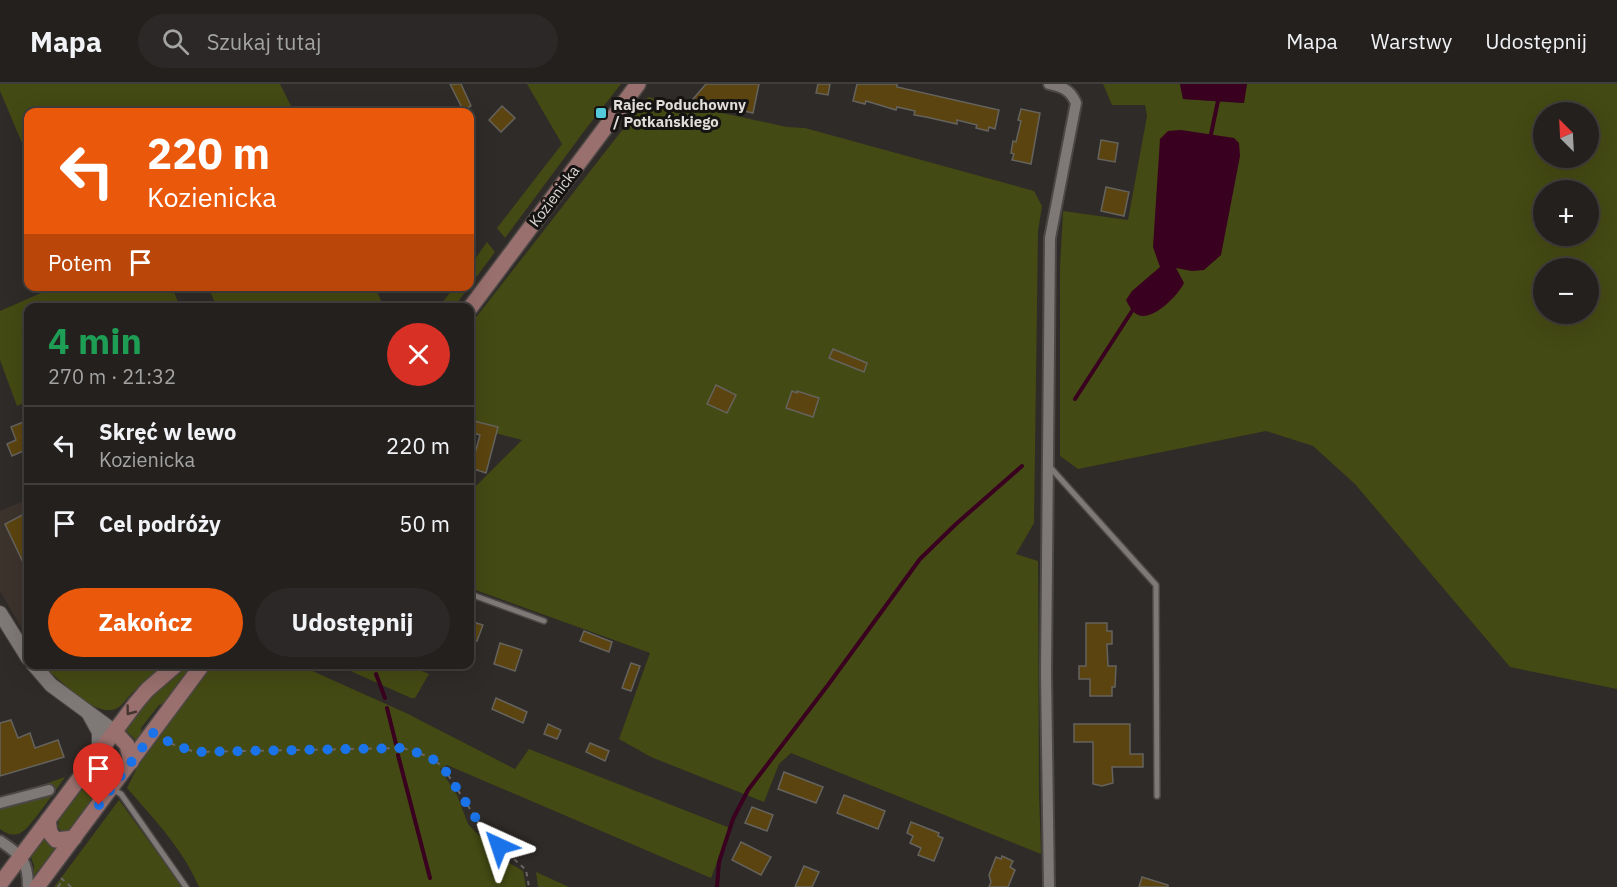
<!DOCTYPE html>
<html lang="pl">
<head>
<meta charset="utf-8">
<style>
  body { margin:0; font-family:"IBM Plex Sans",sans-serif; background:#2b2827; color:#f1f3f6; height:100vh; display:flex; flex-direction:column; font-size:22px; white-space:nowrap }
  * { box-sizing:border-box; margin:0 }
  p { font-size:20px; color:#a3a3a4 }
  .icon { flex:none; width:33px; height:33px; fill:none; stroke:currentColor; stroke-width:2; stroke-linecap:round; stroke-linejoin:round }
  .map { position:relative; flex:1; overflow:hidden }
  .details { position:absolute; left:24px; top:219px; width:450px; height:366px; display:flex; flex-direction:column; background:#23201e; border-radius:12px; box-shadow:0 6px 24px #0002,0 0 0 2px #403e3c }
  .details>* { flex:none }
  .hud { position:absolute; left:24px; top:24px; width:450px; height:183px; border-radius:12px; box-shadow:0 6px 24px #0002,0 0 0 2px #403e3c; background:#ea580c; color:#fff; overflow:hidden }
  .needle { width:39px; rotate:336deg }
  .buttons { position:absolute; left:1533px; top:18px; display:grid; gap:12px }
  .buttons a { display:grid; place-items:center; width:66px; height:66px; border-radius:50%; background:#23201e; box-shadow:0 6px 24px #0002,0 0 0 2px #403e3c; font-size:30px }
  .pin { position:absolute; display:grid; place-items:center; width:51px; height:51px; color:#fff; margin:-62px -26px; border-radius:50% 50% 50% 0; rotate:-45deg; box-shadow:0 0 6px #0007 }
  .pin .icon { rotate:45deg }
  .me { position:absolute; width:66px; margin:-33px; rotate:318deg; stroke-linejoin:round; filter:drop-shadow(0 0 4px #0008) }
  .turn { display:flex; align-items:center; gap:21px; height:126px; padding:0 24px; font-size:27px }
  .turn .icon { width:78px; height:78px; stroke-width:2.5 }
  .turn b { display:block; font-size:42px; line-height:51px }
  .then { display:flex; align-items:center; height:57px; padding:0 24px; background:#0003; gap:12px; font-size:22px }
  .round { display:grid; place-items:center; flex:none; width:63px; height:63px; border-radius:32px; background:#2b2827 }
  .head { display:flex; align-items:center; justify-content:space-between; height:102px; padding:0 24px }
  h1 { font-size:36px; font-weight:700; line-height:45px; color:#1e9e55 }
  .primary-button { display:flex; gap:12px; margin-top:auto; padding:12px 24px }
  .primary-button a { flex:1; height:69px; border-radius:36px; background:#ea580c; color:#fff; font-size:24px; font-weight:700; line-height:69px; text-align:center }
  .primary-button a+a { background:#2b2827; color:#f1f3f6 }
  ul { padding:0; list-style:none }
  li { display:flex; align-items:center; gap:18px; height:78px; padding:0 24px; border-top:2px solid #403e3c }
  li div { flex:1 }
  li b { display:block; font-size:22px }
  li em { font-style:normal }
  header { display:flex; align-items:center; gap:36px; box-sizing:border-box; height:84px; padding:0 30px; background:#23201e; border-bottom:2px solid #403e3c }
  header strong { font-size:28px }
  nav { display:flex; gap:33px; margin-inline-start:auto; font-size:21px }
  .search { width:420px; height:54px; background:#2b2827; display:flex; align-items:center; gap:15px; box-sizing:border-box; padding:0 21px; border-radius:33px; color:#a3a3a4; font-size:22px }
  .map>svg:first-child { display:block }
  .built { fill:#3d332d }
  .green { fill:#444a13; fill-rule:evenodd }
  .water { fill:#39001f }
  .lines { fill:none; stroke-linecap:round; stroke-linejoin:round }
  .stream { stroke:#39001f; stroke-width:4 }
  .building { fill:#5b440f; stroke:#65635e; stroke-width:1.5 }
  .service-casing { stroke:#4b4745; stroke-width:8 }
  .minor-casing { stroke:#4b4745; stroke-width:14 }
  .tertiary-casing { stroke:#4b4745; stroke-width:16 }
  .secondary-casing { stroke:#4b4745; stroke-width:18 }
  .path { stroke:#6a6664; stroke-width:2; stroke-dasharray:4.5 4.5; stroke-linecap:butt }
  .service { stroke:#7e7976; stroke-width:5 }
  .minor { stroke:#7e7976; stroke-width:10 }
  .tertiary { stroke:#7e7976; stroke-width:14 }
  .secondary { stroke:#99706e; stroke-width:15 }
  .oneway { stroke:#443432 }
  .route { stroke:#1a73e8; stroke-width:10; stroke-dasharray:0 18 }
  .poi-dot { fill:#53cbdb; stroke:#161412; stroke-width:2 }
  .labels { text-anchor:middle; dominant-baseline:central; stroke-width:6; stroke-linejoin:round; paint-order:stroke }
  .poi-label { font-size:15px; font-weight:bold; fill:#dfdcda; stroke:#161412; text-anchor:start }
  .street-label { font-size:15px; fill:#dfdcda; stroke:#161412 }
</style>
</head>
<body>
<header>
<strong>Mapa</strong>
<div class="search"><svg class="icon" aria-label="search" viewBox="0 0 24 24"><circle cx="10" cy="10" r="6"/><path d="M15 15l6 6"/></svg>Szukaj tutaj</div>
<nav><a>Mapa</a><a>Warstwy</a><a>Udostępnij</a></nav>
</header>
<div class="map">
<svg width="1617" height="803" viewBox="0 0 1617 803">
  <rect width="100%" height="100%" fill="#2f2b28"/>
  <polygon class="built" points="28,415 28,555 0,507 0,427"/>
  <g class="green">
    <polygon points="0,0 280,0 294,28 28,28 28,73 0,7"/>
    <polygon points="527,0 621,0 585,46 505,154 497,144 562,60"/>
    <path d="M1103,0H1180L1183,15L1243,19L1247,0H1617V605L1510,583L1355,400L1313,362L1266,347L1078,385L1060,372V183L1063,127L1128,136L1147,32L1145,21H1112ZM1544,28H1588V74H1544ZM1544,106H1588V152H1544ZM1544,184H1588V230H1544Z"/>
    <polygon points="648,13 787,43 805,44 1034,107 1042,122 1038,147 1034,439 1016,470 1038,477 1039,709 1041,770 791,669 779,680 764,718 651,673 619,655 650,569 470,504 470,408 522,356 495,349 470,336 470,241"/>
    <polygon points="487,158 495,168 454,223 439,223 454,203 470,202 470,182"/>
    <polygon points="57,202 172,203 180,223 28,224 28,317 17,322 0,276 0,227"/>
    <polygon points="208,203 375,203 384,223 217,223"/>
    <path d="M44,581H164C153,590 142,599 132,609C128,613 124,619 119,623C100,638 62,598 48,586Z"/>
    <path d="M210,581H299L406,629L515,685L529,665L730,744L711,794L447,681L440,685L457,711L468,740L501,774L523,787L526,803H199C183,765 154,735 127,704L136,686L135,682Z"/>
    <polygon points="337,581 407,581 429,590 415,614 411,614"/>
    <polygon points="183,582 187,582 190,586 167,619 159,621 141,644 142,652 137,659 134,654 125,646 154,607"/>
    <polygon points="99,679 114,690 72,746 61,747 58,743 59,736 57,734"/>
    <path d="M65,693C57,704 31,743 22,748C15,753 6,750 0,745V724L51,712L48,699Z"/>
    <polygon points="119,716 182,803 54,803 61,794"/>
    <polygon points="45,753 49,761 57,763 33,793 34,782 31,773"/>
    <polygon points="536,788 569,803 538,803"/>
  </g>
  <g class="water">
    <polygon points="1180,0 1247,0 1244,19 1183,15"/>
    <path d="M1181,46L1234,54L1239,59L1240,72L1221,171L1204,186L1192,187L1176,184L1184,199C1178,211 1154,237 1138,231C1132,228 1129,222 1126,216L1132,207L1160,183L1153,163L1160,55L1168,47Z"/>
  </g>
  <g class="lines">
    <g class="stream">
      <polyline points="1210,55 1219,12"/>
      <polyline points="1075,315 1134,224"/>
      <polyline points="376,590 385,614"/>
      <polyline points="387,624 396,660"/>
      <polyline points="398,671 430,794"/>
      <polyline points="717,803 719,778 733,735 748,706 828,601 920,475 956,440 1022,382"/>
    </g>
  </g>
  <g class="building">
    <polygon points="450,0 461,0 471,22 463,26"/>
    <polygon points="706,0 759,0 753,29 693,15"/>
    <polygon points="818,0 830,0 828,11 816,9"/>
    <polygon points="857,0 897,0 897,3 999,26 995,45 989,43 988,47 976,44 977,41 957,36 957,40 926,33 914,31 915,27 897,23 896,26 866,17 865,20 853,17"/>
    <polygon points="502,22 515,34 501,48 489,36"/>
    <polygon points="1021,25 1040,29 1031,80 1012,76 1014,70 1011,69 1013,57 1016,58 1021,37 1018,36"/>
    <polygon points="1101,56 1118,59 1115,78 1098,75"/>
    <polygon points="1106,103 1129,108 1124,132 1101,127"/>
    <polygon points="833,265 867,279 864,288 829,274"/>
    <polygon points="716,301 736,311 727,329 707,320"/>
    <polygon points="792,307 797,309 797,307 819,314 813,333 786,324"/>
    <polygon points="28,336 28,365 12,372 7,360 16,356 11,343"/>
    <polygon points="470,336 498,343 486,389 471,384 480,351 470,348"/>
    <polygon points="28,428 28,489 5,440"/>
    <polygon points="470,537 483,541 477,557 470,554"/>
    <polygon points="1086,539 1107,539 1107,547 1112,547 1112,560 1107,560 1108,582 1116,582 1115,603 1112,603 1112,612 1090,612 1090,595 1079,595 1079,582 1086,582"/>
    <polygon points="584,547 612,558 609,568 580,557"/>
    <polygon points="500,559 522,566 515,587 494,580"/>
    <polygon points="631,579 640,582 631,607 622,604"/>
    <polygon points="496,614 527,628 523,639 492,625"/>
    <polygon points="11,636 18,654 30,649 35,664 58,656 64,673 0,692 0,639"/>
    <polygon points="548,640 561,646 557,655 544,650"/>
    <polygon points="1074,640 1130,640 1130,670 1143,670 1143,683 1112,683 1113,699 1102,702 1093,700 1093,658 1074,658"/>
    <polygon points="590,659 609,667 605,677 586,668"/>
    <polygon points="784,688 823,703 816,719 778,705"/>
    <polygon points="844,711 885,727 878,745 837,729"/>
    <polygon points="752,723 773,731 767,747 745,739"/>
    <polygon points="911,738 939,749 938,752 943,754 934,777 918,771 921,764 910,759 913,752 907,749"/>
    <polygon points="741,758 771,773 761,791 732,776"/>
    <polygon points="1002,772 1013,777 1010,783 1015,786 1008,803 989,803 991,798 989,791 996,773 1001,775"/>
    <polygon points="804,782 819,788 812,803 795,803"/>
    <polygon points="1142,793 1168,801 1168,803 1139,803"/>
  </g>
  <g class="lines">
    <g class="service-casing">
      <g id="service">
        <polyline points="1049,382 1156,501 1157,712"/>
        <polyline points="470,510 544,537"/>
        <polyline points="112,705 121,710 186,803"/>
      </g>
    </g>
    <g class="minor-casing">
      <g id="minor">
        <path d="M1049,0C1062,3 1070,5 1076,19L1050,154L1046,589L1049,803"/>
        <polyline points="0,719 49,706"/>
        <path d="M0,757C22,772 28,776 28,803"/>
      </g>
    </g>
    <g class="tertiary-casing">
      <g id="tertiary">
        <polyline points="0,529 28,574"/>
        <polyline points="33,580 51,601 115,648"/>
        <polyline points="89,630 99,648 99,667"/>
      </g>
    </g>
    <g class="secondary-casing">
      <g id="secondary">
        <polyline points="470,224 638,0"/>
        <polyline points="115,648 127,661 131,678"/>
        <polyline points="48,736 50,749 56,756 74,754"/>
        <polyline points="0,800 136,619 147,606 177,580"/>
        <polyline points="37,803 203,580"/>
      </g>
    </g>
    <g class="path">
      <polyline points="163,655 172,660 195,668 403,664 430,673 443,683 486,750 526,786 529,803"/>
      <polyline points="61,794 71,803"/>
      <polyline points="58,803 63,796"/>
    </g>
    <use href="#service" class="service"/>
    <use href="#minor" class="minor"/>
    <use href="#tertiary" class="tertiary"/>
    <use href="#secondary" class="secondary"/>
  </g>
  <defs><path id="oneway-chevron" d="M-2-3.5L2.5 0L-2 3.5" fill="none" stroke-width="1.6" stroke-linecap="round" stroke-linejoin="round" transform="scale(1.5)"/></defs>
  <use class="oneway" href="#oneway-chevron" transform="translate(130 627) rotate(127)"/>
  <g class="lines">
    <polyline class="route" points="99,721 154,648 172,660 195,668 403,664 430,673 443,683 486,750 499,762"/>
  </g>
  <rect class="poi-dot" x="595" y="23" width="12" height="12" rx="3"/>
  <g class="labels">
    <g class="poi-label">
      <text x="613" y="20">Rajec Poduchowny<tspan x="613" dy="17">/ Potkańskiego</tspan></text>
    </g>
    <g class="street-label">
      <text transform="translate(554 112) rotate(-53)">Kozienicka</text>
    </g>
  </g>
</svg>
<div class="buttons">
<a><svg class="needle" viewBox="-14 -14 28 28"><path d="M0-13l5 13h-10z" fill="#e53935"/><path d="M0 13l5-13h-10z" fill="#a3a3a4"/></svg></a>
<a>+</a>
<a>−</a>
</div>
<div class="pin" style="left:99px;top:721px;background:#d93025"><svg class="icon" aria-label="arrive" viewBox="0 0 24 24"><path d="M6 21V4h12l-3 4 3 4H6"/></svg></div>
<svg class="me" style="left:499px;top:762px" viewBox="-20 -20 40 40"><path d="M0-17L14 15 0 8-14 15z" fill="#1a73e8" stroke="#fff" stroke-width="4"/></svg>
<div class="hud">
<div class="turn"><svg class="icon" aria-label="left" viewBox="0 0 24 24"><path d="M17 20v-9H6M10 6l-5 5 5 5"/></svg><div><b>220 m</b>Kozienicka</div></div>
<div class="then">Potem<svg class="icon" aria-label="arrive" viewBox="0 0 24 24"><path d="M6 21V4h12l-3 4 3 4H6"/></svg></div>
</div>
<section class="details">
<div class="head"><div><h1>4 min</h1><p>270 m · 21:32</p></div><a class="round" style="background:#d93025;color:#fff"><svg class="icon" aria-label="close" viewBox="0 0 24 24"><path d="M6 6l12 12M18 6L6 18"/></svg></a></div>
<ul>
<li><svg class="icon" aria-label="left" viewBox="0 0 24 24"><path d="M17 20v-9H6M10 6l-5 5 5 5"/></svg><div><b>Skręć w lewo</b><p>Kozienicka</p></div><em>220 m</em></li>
<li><svg class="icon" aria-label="arrive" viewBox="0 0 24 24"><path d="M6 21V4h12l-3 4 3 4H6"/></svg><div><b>Cel podróży</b></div><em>50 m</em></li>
</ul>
<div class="primary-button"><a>Zakończ</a><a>Udostępnij</a></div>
</section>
</div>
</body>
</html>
